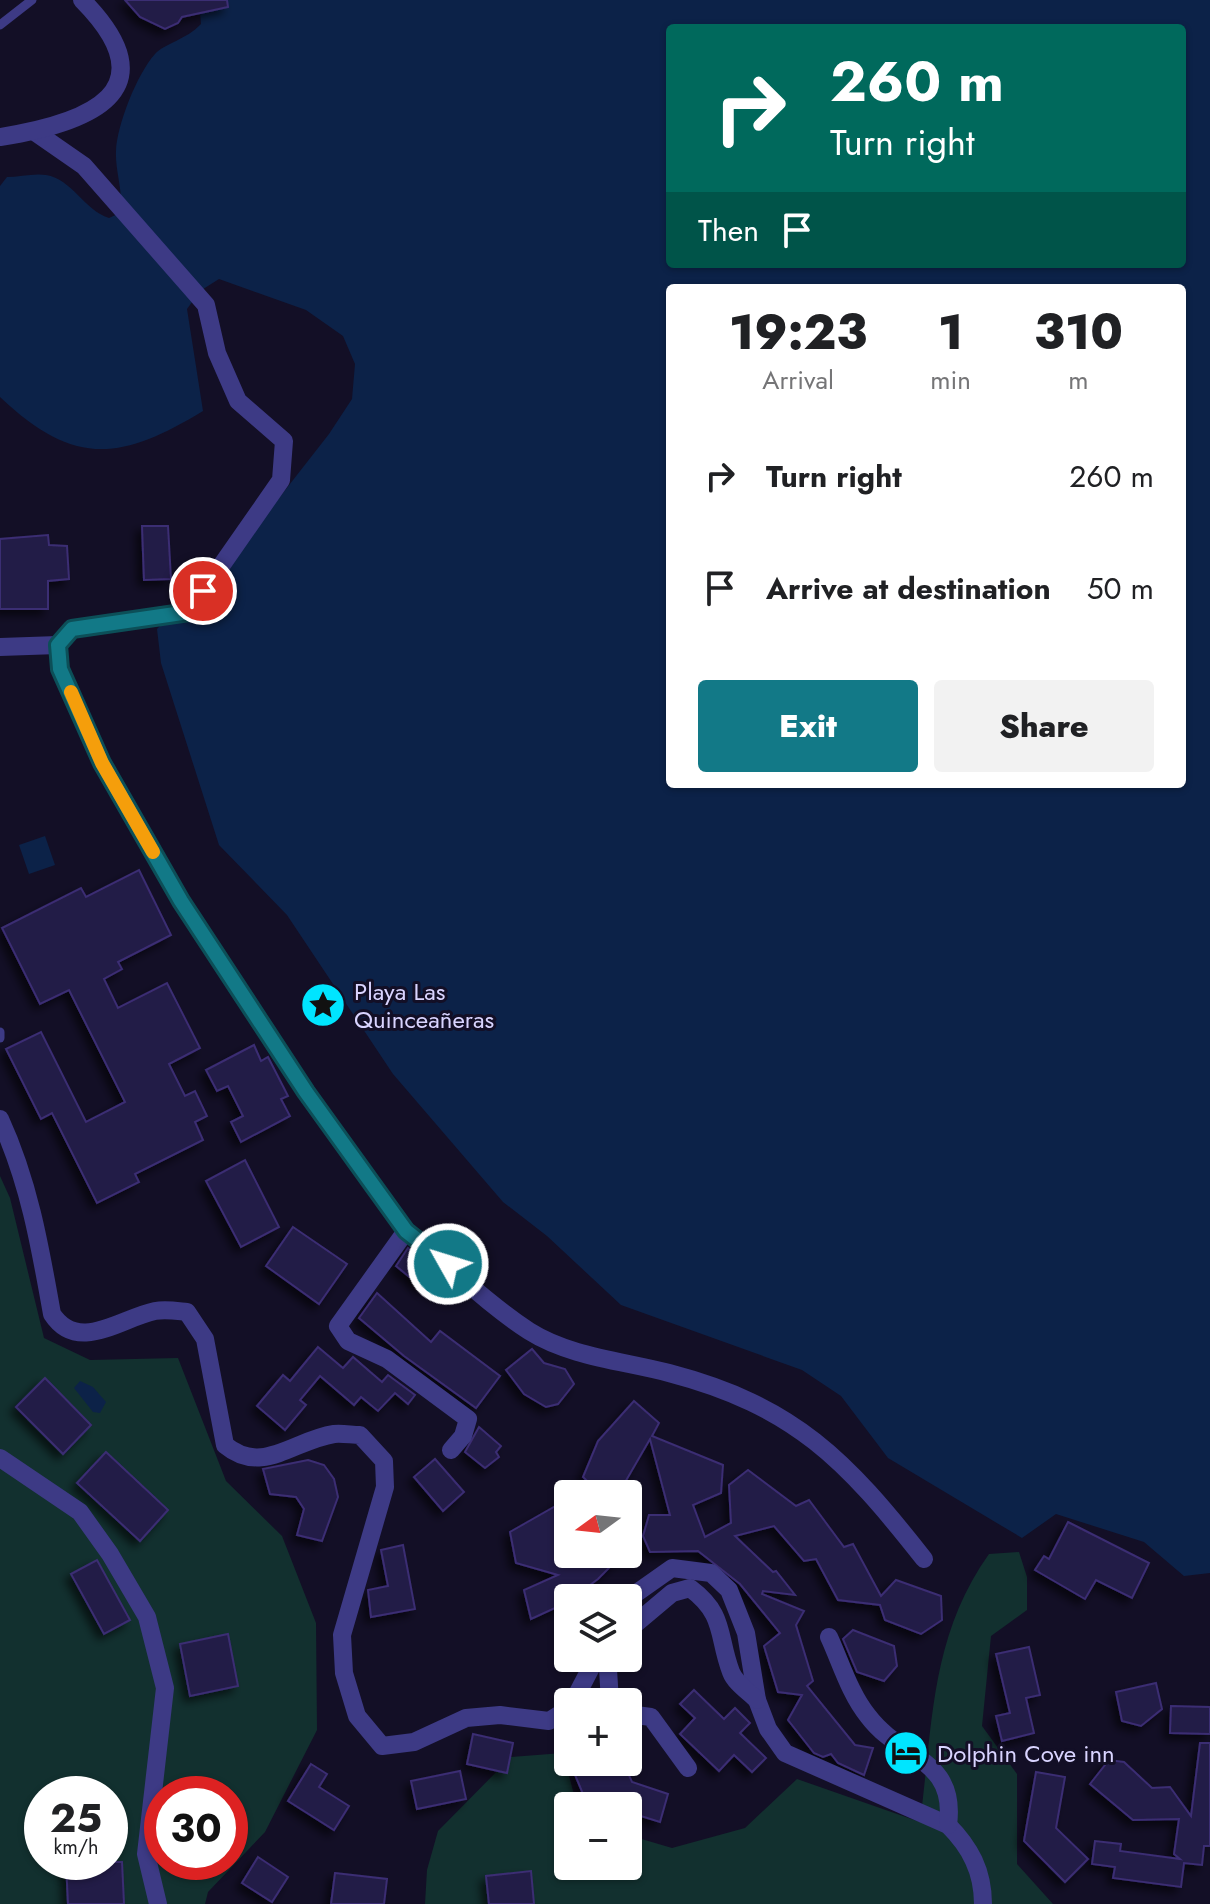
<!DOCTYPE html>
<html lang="en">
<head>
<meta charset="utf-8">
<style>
  body { margin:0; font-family:Jost,sans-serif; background:#f2f2f2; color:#202124; height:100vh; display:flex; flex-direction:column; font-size:30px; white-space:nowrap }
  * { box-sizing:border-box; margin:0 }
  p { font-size:26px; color:#757577 }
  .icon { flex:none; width:44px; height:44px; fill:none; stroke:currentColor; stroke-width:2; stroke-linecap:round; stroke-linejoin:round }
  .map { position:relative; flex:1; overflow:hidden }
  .side { position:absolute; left:666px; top:284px; width:520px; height:504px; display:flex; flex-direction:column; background:#fff; border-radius:8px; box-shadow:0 2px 6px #0004 }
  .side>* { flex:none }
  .guide { position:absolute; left:666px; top:24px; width:520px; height:244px; border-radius:8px; box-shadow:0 2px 6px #0004; background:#00695c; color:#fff; overflow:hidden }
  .needle { width:52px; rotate:255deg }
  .tools { position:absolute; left:554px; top:1480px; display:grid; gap:16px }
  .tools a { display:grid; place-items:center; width:88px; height:88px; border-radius:8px; background:#fff; box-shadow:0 2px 6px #0004; font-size:40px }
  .speed { position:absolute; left:24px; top:1776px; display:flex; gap:16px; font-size:40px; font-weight:700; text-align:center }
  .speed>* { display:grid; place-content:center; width:104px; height:104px; border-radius:50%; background:#fff; box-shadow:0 2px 6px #0004; line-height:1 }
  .speed small { font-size:20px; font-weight:400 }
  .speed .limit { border:12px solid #d22; background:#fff; color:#111 }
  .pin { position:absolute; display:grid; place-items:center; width:68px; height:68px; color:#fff; margin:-34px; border:4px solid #fff; border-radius:50%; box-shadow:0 2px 8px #0007 }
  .me { position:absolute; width:88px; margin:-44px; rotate:309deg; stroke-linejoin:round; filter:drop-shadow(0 0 6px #0008) }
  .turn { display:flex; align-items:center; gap:28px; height:168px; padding:0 32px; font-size:36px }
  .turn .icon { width:104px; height:104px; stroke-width:2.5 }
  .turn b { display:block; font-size:56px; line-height:68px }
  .then { display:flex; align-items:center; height:76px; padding:0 32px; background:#0003; gap:16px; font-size:30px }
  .eta { display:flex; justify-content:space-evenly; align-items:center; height:136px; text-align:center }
  .eta b { font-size:48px; font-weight:800; line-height:56px }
  .button { display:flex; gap:16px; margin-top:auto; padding:16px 32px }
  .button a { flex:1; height:92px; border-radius:8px; background:#127987; color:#fff; font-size:32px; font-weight:800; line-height:92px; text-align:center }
  .button a+a { background:#f2f2f2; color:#202124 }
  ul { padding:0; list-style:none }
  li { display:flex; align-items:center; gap:24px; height:112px; padding:0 32px }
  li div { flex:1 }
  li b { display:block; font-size:30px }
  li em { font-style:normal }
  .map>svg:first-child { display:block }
  .green { fill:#12302f; fill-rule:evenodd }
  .water { fill:#0c2248; fill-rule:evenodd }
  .building { fill:#241b47; stroke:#3b2d73; stroke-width:2; filter:url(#shadow) }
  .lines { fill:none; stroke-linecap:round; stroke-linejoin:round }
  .service { stroke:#3d3a85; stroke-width:9 }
  .minor { stroke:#3d3a85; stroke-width:18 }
  .route-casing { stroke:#0c4f58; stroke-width:20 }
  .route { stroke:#127987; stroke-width:14 }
  .slow { stroke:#f59e0b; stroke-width:14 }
  .labels { text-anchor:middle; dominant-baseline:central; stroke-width:6; stroke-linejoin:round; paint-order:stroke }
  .poi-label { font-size:24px; fill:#d9d4ff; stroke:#130f26; text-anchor:start }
</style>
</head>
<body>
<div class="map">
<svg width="1210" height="1904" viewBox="0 0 1210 1904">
  <defs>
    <filter id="shadow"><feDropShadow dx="-5.5" dy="5.5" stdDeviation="4" flood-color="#0009"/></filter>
  </defs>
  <rect width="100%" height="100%" fill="#130f26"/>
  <g class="green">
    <path d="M0,1176L10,1198L44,1338L90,1360L178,1358L226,1481L282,1536L316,1623L317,1730L265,1832L208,1892L205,1904H0ZM42,1794H110V1862H42ZM162,1794H230V1862H162Z"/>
    <path d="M1019,1552L1027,1577V1610L991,1636L982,1726L1017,1774V1864L1053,1904H425L427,1870L438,1831L511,1757L563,1753L577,1806H568V1866H628V1835L672,1848L745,1828L797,1779L920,1822C933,1724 930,1637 989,1554Z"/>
  </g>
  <g class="water">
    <path d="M199,0H1210V1573L1184,1576L1144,1542L1056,1514L1022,1538L888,1458L841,1396L802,1370L621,1305L547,1236L503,1202L393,1074L287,915L219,845L161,663L157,629L254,530L329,434L352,399L355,364L343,336L306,310L219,279L200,291L187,309L203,411C119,462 73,466 0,397V186L7,177C19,177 34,173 46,175C72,179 84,210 109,218L120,213C124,193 115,172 116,151C117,125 137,74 155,54C165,43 186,40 201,24ZM670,28H1182V264H670ZM670,288H1182V784H670Z"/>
    <polygon points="45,836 55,865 29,874 19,845"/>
    <polygon points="80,1381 93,1387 106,1402 100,1413 93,1412 74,1388"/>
  </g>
  <g class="building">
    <polygon points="125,0 227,0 228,7 182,17 178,23 165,29 140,17"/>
    <polygon points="142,526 168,526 171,579 144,580"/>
    <polygon points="48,535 49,545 67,546 69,579 48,581 48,609 0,609 0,539"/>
    <polygon points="139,870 171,935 118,962 122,969 104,979 118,1008 167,983 200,1048 169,1064 185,1096 195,1091 207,1116 195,1122 203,1140 135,1174 139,1182 97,1203 52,1113 41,1119 6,1049 41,1032 86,1122 125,1102 69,990 40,1004 2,928 81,888 86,897"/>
    <polygon points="254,1045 261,1061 268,1057 288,1096 281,1099 290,1116 241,1142 231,1122 243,1116 228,1086 217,1091 206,1070"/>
    <polygon points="245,1160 279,1227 241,1247 206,1181"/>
    <polygon points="293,1227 347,1264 319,1304 266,1266"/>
    <polygon points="408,1248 435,1272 423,1288 396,1266"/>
    <polygon points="377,1293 431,1342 440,1331 500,1376 476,1408 404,1356 359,1318"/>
    <polygon points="318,1347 343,1368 353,1357 382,1382 388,1375 415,1395 408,1404 395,1393 378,1411 361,1397 354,1405 320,1376 300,1400 306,1405 285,1430 257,1406 283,1375 290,1381"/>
    <polygon points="532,1349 544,1363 565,1369 574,1384 558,1404 546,1407 524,1394 506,1370"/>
    <polygon points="45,1378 91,1425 63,1454 16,1407"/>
    <polygon points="634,1401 659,1423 652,1436 723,1465 721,1493 693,1505 705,1537 731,1523 729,1485 748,1470 796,1506 809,1500 844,1547 853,1544 881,1596 896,1580 941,1596 942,1620 921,1634 885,1620 880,1605 838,1600 816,1559 804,1561 774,1526 735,1536 773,1572 776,1571 795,1595 763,1591 762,1594 804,1611 796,1625 813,1681 807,1686 855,1745 873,1748 864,1775 838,1763 831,1754 823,1757 814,1753 788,1720 802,1695 778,1692 764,1646 780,1633 740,1584 698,1551 650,1552 643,1536 649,1515 670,1515 650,1439 620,1491 601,1494 583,1477 598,1441"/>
    <polygon points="479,1427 501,1446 496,1452 499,1457 485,1468 465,1452"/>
    <polygon points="106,1452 168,1510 140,1541 77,1483"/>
    <polygon points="435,1459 464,1492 443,1511 414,1477"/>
    <polygon points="308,1460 324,1465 334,1479 338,1497 322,1541 297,1535 304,1509 296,1497 270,1494 263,1469"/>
    <polygon points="568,1499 568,1554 623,1554 598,1579 566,1603 531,1619 524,1590 558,1575 516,1563 510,1532"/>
    <polygon points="1068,1522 1149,1563 1132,1598 1096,1580 1085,1599 1035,1570 1044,1556 1049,1559"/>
    <polygon points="403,1545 415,1609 371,1617 368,1590 388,1586 381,1550"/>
    <polygon points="97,1560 130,1620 104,1634 71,1574"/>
    <polygon points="853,1630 894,1646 897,1666 884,1681 857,1672 843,1639"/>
    <polygon points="228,1634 238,1686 190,1696 180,1644"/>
    <polygon points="1029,1647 1040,1695 1026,1698 1034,1733 1002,1741 996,1716 1010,1713 996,1654"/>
    <polygon points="1156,1683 1162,1709 1141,1726 1122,1721 1116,1692"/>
    <polygon points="694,1690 724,1719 735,1708 750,1723 740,1733 766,1758 752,1772 734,1755 719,1771 680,1734 695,1718 680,1704"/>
    <polygon points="1171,1706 1210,1707 1210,1734 1170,1733"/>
    <polygon points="473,1734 513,1743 507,1773 467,1764"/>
    <polygon points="1200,1743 1210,1743 1210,1846 1204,1846 1202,1865 1184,1863 1181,1887 1113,1878 1115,1867 1092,1864 1095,1841 1121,1844 1120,1851 1180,1859 1174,1854 1179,1819 1133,1820 1090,1784 1109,1760 1124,1762 1152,1788 1170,1787 1191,1816"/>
    <polygon points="592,1762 623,1762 632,1782 668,1794 660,1822 628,1812 628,1806 588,1806 573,1770"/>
    <polygon points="311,1764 327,1774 319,1787 349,1806 334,1830 288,1801"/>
    <polygon points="460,1771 466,1799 417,1809 411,1781"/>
    <polygon points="1036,1772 1065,1777 1056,1828 1088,1859 1065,1882 1024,1841"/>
    <polygon points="258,1857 288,1877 272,1902 242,1883"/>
    <polygon points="66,1862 122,1862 124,1904 68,1904"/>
    <polygon points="531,1871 534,1904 489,1904 486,1876"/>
    <polygon points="335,1873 387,1879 384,1904 331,1904"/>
  </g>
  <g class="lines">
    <g class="service">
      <polyline points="0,25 32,0"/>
      <polyline points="0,1032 0,1038"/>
    </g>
    <g class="minor">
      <polyline points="35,132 84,166 206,305 217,353 238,401 284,441 281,480 189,612 72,629 58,645 60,669 102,763 181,901 306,1092 406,1231 338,1326 348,1341 387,1359 468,1419 463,1436 451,1450"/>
      <path d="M0,137C89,123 172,91 82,0"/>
      <polyline points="0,647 58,645"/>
      <path d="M0,1119C29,1182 40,1246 52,1314C78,1354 121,1318 155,1311C166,1309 177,1311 187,1312L205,1339L225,1445C262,1476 294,1440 334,1434C342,1433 352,1435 360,1435L384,1461L385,1487L342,1635L344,1673L357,1716L382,1746L414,1742L466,1718L500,1715L549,1721L568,1709"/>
      <path d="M406,1231C446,1263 486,1303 529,1331C570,1357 624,1361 669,1373C795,1406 846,1460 924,1559"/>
      <polyline points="0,1458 80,1512 110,1554 147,1617 165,1688 146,1854 158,1904"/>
      <path d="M628,1599L672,1568L711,1573L729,1590L746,1633L757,1700L768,1729L785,1753L948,1825C970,1847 983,1871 983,1904"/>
      <path d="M628,1630L672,1593L690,1588C726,1615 717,1635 731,1672C735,1683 749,1692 757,1700"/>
      <path d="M829,1637C841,1663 850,1694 868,1716C901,1760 957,1758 948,1825"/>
      <polyline points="573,1702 596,1658"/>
      <polyline points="610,1702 608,1669 614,1658"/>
      <polyline points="628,1714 651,1717 688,1768"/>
    </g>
  </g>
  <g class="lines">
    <g class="route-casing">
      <polyline id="route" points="203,591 189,612 72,629 58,645 60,669 102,763 181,901 306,1092 406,1231 448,1264"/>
    </g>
    <use href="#route" class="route"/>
    <polyline class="slow" points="71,692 102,763 153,852"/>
  </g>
  <defs>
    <g id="sight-disc" transform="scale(2.3)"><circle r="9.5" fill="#00e5ff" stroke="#130f26"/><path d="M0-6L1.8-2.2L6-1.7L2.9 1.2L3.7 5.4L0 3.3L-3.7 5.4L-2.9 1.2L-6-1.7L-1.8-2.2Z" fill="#111"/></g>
    <g id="hotel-disc" transform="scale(2.3)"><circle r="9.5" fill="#00e5ff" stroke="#130f26"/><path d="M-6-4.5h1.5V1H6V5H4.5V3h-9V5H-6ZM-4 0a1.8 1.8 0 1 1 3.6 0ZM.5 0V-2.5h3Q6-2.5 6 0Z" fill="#111"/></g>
  </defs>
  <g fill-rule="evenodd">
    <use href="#sight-disc" x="323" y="1005"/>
    <use href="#hotel-disc" x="906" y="1753"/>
  </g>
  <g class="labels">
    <g class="poi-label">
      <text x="354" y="991">Playa Las<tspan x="354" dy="28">Quinceañeras</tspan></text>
      <text x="937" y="1753">Dolphin Cove inn</text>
    </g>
  </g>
</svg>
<div class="tools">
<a><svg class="needle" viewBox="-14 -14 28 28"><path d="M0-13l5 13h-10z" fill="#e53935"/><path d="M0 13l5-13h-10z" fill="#757577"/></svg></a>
<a><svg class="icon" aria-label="layers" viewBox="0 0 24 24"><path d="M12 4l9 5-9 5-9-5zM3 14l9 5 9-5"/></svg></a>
<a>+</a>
<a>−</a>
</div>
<div class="speed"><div>25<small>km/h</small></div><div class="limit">30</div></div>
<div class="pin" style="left:203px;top:591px;background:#d93025"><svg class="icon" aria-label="arrive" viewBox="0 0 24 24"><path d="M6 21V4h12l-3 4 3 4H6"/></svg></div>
<svg class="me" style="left:448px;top:1264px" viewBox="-20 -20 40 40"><circle r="17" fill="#127987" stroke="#fff" stroke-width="3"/><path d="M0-11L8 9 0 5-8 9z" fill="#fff"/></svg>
<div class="guide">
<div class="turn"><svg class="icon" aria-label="right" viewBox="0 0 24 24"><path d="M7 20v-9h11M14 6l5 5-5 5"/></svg><div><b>260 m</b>Turn right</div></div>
<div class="then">Then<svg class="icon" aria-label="arrive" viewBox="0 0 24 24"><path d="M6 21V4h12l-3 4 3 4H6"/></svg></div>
</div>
<section class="side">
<div class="eta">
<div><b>19:23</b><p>Arrival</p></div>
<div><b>1</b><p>min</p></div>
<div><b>310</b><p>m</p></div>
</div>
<ul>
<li><svg class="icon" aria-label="right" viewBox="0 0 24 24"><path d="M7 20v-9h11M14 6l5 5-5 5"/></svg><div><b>Turn right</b></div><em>260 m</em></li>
<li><svg class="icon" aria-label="arrive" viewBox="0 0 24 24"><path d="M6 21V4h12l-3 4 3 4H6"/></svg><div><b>Arrive at destination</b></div><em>50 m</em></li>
</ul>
<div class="button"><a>Exit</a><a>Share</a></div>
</section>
</div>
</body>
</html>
